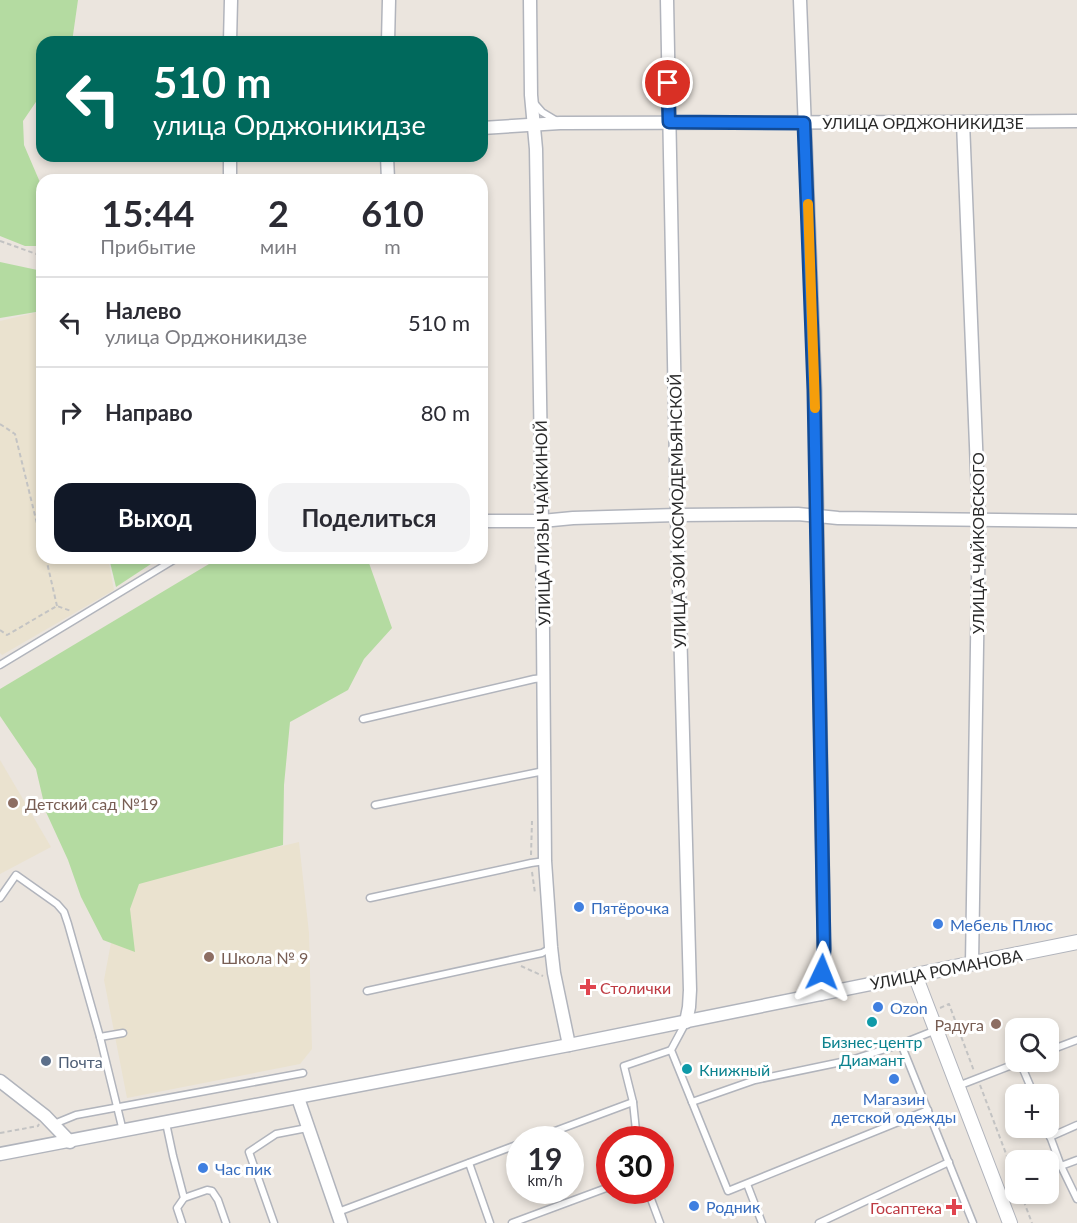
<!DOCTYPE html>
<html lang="ru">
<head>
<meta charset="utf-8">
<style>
  body { margin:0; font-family:Lato,sans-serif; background:#f2f2f3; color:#2b2b33; height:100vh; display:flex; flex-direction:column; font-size:22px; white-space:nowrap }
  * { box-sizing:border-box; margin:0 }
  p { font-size:20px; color:#7c7c81 }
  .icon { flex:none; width:33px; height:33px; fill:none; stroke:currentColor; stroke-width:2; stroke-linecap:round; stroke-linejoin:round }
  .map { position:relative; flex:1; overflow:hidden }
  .sheet { position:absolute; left:36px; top:174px; width:452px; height:390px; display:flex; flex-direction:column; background:#fff; border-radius:18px; box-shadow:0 3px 9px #0003 }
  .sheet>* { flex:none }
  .hud { position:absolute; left:36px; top:36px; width:452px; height:126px; border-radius:18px; box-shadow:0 3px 9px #0003; background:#00695c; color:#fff; overflow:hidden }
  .controls { position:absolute; left:1005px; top:1018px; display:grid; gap:12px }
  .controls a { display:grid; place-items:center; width:54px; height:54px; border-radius:12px; background:#fff; box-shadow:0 3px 9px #0003; font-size:30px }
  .speed { position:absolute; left:506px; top:1126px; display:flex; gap:12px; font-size:30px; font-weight:700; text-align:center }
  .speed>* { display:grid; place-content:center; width:78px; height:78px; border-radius:50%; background:#fff; box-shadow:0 3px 9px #0003; line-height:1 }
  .speed small { font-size:15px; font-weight:400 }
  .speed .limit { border:9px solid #d22; background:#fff; color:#111 }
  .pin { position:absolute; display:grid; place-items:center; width:51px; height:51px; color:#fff; margin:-26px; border:3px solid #fff; border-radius:50%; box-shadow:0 2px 6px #0007 }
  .me { position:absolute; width:66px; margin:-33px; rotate:2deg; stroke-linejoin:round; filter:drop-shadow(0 0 4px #0008) }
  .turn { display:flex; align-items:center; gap:21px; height:126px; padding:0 18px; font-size:27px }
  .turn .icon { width:78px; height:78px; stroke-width:2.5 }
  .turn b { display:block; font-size:42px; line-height:51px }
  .eta { display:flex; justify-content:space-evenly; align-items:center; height:102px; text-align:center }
  .eta b { font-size:36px; font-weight:700; line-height:42px }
  .button { display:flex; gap:12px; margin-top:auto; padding:12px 18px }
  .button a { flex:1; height:69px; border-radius:18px; background:#111827; color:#fff; font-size:24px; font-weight:700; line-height:69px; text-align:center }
  .button a+a { background:#f2f2f3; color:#2b2b33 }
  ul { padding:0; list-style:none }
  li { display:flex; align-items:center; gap:18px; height:90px; padding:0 18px; border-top:2px solid #e1e1e2 }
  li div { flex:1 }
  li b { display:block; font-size:22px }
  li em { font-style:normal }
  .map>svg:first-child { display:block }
  .education { fill:#eae2cf }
  .green { fill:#b4dba1 }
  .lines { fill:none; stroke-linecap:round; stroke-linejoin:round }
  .service-casing { stroke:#b1b4bc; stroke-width:9 }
  .minor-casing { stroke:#b1b4bc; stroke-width:15 }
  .tertiary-casing { stroke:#b1b4bc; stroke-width:16 }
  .path { stroke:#c3c3c3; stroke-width:2; stroke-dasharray:4.5 3; stroke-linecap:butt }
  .service { stroke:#fff; stroke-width:6 }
  .minor { stroke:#fff; stroke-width:12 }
  .tertiary { stroke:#fff; stroke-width:14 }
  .route-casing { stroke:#114b97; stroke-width:15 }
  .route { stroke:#1a73e8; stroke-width:10 }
  .slow { stroke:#f59e0b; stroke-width:10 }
  .education-dot { fill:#8d6e63; stroke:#fff; stroke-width:2 }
  .shop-dot { fill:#3f7fe0; stroke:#fff; stroke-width:2 }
  .health-dot { fill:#e0444e; stroke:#fff; stroke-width:2 }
  .culture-dot { fill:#0f9aa8; stroke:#fff; stroke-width:2 }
  .service-dot { fill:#5c6f8a; stroke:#fff; stroke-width:2 }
  .labels { text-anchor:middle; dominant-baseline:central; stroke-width:6; stroke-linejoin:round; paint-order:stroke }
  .street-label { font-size:16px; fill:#2a2a2a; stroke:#fff }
  .education-label { font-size:16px; fill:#785e54; stroke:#fff; text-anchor:start }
  .shop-label { font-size:16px; fill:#366cbe; stroke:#fff; text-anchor:start }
  .health-label { font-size:16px; fill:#be3a42; stroke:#fff; text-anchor:start }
  .culture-label { font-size:16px; fill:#0d838f; stroke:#fff }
  .service-label { font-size:16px; fill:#4e5e75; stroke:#fff; text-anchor:start }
</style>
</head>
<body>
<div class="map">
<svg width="1077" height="1223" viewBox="0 0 1077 1223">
  <rect width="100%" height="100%" fill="#ebe5de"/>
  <g class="education">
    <polygon points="42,311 42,558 108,558 114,590 2,655 0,653 0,321"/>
    <polygon points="0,760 51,847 0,874"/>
    <polygon points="299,842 309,933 312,1049 300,1064 127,1098 104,980 122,884"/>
  </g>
  <g class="green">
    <polygon points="0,0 78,0 72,42 42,42 42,93 23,121 24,145 42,187 42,246 25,246 0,236"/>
    <polygon points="0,262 42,271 42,311 0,318"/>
    <polygon points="109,558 160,558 116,587"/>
    <polygon points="219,558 358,558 369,563 392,628 364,659 348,690 290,722 284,785 283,845 139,884 130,909 135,952 103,940 81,897 68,860 46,812 36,769 0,716 0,689"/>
  </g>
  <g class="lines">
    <g class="service-casing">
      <g id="service">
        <polyline points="535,104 542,112 557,121"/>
        <polyline points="0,665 177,558"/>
        <polyline points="363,719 534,679 543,678"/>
        <polyline points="375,805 544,771"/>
        <polyline points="0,898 16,875 57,904 64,912 68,924 100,1037 123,1131"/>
        <polyline points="370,898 531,863 545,861"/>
        <polyline points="367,991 542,953 551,948"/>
        <polyline points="686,1022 671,1050 728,1191 928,1110"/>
        <polyline points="936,1030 901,1044 973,1223"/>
        <polyline points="100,1037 123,1033"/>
        <polyline points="1048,1051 1077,1040"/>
        <polyline points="1020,1062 1034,1095"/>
        <polyline points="958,1086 1020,1062"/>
        <polyline points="692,1102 755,1080 851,1060 901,1044"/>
        <polyline points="166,1123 173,1156 184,1198"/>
        <polyline points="54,1124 76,1115 303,1073"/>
        <polyline points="1047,1128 1061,1166 1077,1199"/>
        <polyline points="1050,1137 1077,1125"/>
        <polyline points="531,1140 633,1102"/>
        <polyline points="637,1140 633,1102 624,1066 671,1050"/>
        <polyline points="469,1163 490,1223"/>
        <polyline points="1061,1166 1077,1160"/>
        <polyline points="747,1184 762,1223"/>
        <polyline points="648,1191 660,1223"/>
        <polyline points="338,1212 519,1144"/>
        <polyline points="182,1223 177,1208 184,1198 207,1190 212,1191 218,1200 226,1223"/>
        <polyline points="274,1223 249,1152 276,1134 307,1128"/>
        <polyline points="512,1223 609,1187"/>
        <polyline points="819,1223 949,1162"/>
      </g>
    </g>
    <g class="minor-casing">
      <g id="minor">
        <polyline points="530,0 531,95 536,149 542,521 545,861 551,947 554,973 569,1045"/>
        <polyline points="667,0 677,515 690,990 689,1007 686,1022"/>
        <polyline points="800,0 815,390 824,949 821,994"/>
        <polyline points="230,42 231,0"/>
        <polyline points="388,42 389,0"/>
        <polyline points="963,122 979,520 972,963"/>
        <polyline points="482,128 560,123 963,122 1077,121"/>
        <polyline points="387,156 388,180"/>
        <polyline points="230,180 230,156"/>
        <polyline points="482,521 542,521 573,518 677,515 798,514 838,518 1077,521"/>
        <polyline points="0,1081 45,1116 70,1142"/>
        <polyline points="298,1098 341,1223"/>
        <polyline points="0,1154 569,1045 915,975"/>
      </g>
    </g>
    <g class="tertiary-casing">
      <polyline id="tertiary" points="1010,1223 915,975 1077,942"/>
    </g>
    <g class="path">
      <polyline points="0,241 42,256"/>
      <polyline points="0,424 15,434 42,544"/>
      <polyline points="46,558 57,606"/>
      <polyline points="0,630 7,635 57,606 71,611"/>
      <polyline points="531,855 532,821"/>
      <polyline points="532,872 535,893"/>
      <polyline points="521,966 543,976"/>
      <polyline points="940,1008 949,1004 974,1071"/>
      <polyline points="980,1085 1016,1180"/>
      <polyline points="0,1133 38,1126 39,1124"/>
      <polyline points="1021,1194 1032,1223"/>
    </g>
    <use href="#service" class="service"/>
    <use href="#minor" class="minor"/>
    <use href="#tertiary" class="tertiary"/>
  </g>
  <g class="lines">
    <g class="route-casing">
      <polyline id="route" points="668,83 669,122 804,123 814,390 824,949 822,972"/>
    </g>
    <use href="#route" class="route"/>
    <polyline class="slow" points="808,204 815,408"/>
  </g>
  <g class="education-dot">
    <circle cx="13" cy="803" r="6"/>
    <circle cx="209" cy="957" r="6"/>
    <circle cx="996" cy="1024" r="6"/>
  </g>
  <g class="shop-dot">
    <circle cx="579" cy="907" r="6"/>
    <circle cx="938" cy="924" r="6"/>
    <circle cx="878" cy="1007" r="6"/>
    <circle cx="894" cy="1079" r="6"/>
    <circle cx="203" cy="1168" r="6"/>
    <circle cx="694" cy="1206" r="6"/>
  </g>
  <g class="health-dot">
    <path d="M585 978h6v6h6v6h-6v6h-6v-6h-6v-6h6z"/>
    <path d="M951 1198h6v6h6v6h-6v6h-6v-6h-6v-6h6z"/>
  </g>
  <g class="culture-dot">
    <circle cx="872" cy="1022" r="6"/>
    <circle cx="687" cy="1069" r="6"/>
  </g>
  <circle class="service-dot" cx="46" cy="1061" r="6"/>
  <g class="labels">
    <g class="street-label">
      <text x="923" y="122">УЛИЦА ОРДЖОНИКИДЗЕ</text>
      <text transform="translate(677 511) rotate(-91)">УЛИЦА ЗОИ КОСМОДЕМЬЯНСКОЙ</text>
      <text transform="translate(542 523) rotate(-91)">УЛИЦА ЛИЗЫ ЧАЙКИНОЙ</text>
      <text transform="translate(977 543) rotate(-90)">УЛИЦА ЧАЙКОВСКОГО</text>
      <text transform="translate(946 969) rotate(-11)">УЛИЦА РОМАНОВА</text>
    </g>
    <g class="education-label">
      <text x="25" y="803">Детский сад №19</text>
      <text x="221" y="957">Школа № 9</text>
      <text x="984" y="1024" text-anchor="end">Радуга</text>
    </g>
    <g class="shop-label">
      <text x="591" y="907">Пятёрочка</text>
      <text x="950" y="924">Мебель Плюс</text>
      <text x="890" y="1007">Ozon</text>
      <text x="894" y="1098" text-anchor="middle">Магазин<tspan x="894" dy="18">детской одежды</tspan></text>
      <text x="215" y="1168">Час пик</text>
      <text x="706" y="1206">Родник</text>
    </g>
    <g class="health-label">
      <text x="600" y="987">Столички</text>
      <text x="942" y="1207" text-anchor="end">Госаптека</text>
    </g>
    <g class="culture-label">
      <text x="872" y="1041">Бизнес-центр<tspan x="872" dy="18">Диамант</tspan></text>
      <text x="699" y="1069" text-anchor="start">Книжный</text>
    </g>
    <g class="service-label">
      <text x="58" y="1061">Почта</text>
    </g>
  </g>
</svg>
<div class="controls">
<a><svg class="icon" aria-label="search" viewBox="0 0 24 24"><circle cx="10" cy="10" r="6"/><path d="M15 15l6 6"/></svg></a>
<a>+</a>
<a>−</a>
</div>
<div class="speed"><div>19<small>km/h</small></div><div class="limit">30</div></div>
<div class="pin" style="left:668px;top:83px;background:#d93025"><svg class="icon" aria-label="arrive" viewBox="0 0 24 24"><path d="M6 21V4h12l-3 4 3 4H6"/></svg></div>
<svg class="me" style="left:822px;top:972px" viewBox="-20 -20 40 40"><path d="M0-17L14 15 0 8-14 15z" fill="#1a73e8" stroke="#fff" stroke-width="4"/></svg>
<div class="hud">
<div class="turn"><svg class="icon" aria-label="left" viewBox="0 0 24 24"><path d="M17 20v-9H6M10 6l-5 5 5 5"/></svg><div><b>510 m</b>улица Орджоникидзе</div></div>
</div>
<section class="sheet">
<div class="eta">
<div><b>15:44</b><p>Прибытие</p></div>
<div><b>2</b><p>мин</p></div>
<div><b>610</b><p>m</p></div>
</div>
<ul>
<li><svg class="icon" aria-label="left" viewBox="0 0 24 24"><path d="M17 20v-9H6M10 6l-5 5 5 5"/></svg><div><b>Налево</b><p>улица Орджоникидзе</p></div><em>510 m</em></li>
<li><svg class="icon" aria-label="right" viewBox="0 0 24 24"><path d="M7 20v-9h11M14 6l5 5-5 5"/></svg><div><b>Направо</b></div><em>80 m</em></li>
</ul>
<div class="button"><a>Выход</a><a>Поделиться</a></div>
</section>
</div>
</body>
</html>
